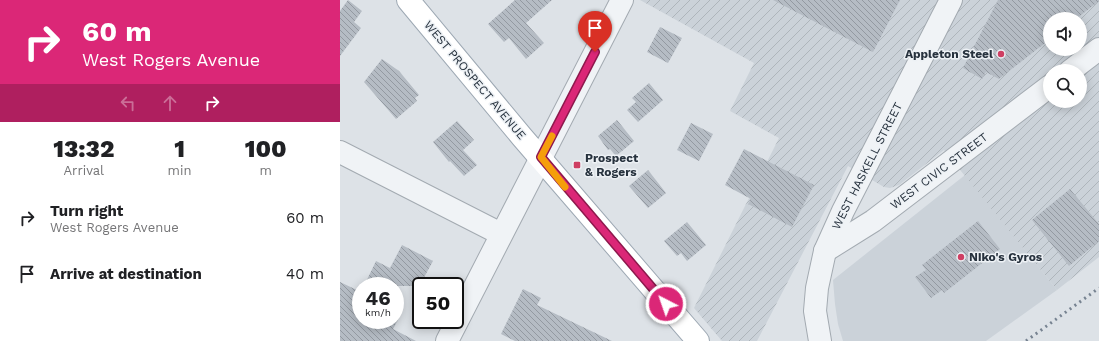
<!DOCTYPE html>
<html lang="en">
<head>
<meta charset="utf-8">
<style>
  body { margin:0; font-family:"Work Sans",sans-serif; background:#f2f2f2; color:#202124; height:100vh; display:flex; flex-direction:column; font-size:15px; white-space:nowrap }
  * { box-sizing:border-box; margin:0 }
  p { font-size:13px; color:#757577 }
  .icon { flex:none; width:22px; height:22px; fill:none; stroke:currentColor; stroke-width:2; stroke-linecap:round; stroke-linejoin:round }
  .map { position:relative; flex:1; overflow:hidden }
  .panel { display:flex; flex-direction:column; background:#fff; width:340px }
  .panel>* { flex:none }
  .banner { background:#db2777; color:#fff; overflow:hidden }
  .fabs { position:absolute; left:703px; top:12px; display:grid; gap:8px }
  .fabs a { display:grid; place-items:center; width:44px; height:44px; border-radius:50%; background:#fff; box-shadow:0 2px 10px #0003; font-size:20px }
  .speed { position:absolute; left:12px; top:277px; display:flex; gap:8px; font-size:20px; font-weight:700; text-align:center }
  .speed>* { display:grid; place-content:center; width:52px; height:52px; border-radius:50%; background:#fff; box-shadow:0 2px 10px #0003; line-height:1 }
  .speed small { font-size:10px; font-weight:400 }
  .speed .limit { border:2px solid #111; border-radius:6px; background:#fff; color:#111 }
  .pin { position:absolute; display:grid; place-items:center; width:34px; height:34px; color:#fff; margin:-41px -17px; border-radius:50% 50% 50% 0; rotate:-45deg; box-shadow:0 0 4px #0007 }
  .pin .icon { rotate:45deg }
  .me { position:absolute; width:44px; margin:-22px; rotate:319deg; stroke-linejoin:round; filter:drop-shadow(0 0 3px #0008) }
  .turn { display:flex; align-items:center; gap:14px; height:84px; padding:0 16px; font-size:18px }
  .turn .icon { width:52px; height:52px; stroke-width:2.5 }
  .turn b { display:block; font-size:28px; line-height:34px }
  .lanes { display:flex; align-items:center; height:38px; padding:0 16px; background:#0003; justify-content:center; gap:20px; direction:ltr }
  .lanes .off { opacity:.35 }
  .eta { display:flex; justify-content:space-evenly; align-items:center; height:68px; text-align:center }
  .eta b { font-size:24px; font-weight:800; line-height:28px }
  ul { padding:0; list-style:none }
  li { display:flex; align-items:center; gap:12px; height:56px; padding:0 16px }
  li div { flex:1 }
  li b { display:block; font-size:15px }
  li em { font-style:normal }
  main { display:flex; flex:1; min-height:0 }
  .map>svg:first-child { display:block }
  .built { fill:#cbd2d9 }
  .industrial { fill:url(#industrial-furrows); fill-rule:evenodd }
  .building { fill:url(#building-back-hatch) }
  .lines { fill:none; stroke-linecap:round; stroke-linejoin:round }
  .minor-casing { stroke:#a3aab1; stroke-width:24 }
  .major-casing { stroke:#9da8b3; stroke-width:24 }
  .minor { stroke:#f0f3f6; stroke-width:22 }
  .major { stroke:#fff; stroke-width:22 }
  .rail { stroke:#778391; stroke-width:3; stroke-dasharray:2 4; stroke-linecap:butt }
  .route-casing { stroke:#8e194d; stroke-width:10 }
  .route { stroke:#db2777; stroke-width:7 }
  .slow { stroke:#f59e0b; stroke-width:7 }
  .poi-dot { fill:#cf3f63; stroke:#edf1f5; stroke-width:1.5 }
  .labels { text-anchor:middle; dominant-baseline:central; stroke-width:3; stroke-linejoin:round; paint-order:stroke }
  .poi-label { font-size:12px; font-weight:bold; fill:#27323e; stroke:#edf1f5; text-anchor:start }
  .street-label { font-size:12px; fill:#27323e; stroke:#edf1f5 }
</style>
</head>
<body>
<main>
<section class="panel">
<div class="banner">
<div class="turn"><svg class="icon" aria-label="right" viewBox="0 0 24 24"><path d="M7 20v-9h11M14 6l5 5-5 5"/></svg><div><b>60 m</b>West Rogers Avenue</div></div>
<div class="lanes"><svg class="icon off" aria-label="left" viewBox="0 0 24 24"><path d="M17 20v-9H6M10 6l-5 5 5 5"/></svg><svg class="icon off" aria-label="ahead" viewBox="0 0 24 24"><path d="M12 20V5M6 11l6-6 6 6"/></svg><svg class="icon" aria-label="right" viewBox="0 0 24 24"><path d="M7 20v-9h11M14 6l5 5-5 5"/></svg></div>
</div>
<div class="eta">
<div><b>13:32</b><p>Arrival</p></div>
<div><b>1</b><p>min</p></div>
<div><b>100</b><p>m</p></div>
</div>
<ul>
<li><svg class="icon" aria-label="right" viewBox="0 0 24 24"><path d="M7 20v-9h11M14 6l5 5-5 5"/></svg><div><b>Turn right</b><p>West Rogers Avenue</p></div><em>60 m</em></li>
<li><svg class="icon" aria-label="arrive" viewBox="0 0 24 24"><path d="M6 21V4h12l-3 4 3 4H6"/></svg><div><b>Arrive at destination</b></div><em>40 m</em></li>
</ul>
</section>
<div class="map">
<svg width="759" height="341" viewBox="0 0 759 341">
  <defs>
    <pattern id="industrial-furrows" width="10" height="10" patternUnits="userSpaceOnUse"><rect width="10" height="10" fill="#cbd2d9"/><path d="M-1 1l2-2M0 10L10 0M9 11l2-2" fill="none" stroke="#aeb5bb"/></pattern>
    <pattern id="building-back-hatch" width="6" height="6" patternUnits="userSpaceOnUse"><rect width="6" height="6" fill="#b5bcc4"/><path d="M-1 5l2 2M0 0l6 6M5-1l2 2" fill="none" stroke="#9399a1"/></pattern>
  </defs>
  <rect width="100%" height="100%" fill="#dde2e7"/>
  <polygon class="built" points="625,175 717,290 646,341 503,341 498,324 495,304 493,280"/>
  <path class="industrial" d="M300,0H759V257L717,290L604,150L559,185L550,188L544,187L508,166L417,341H382L354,308L439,138L390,111L414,63ZM710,19H740V49H710ZM710,71H740V101H710Z"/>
  <g class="building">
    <polygon points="8,0 22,11 14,22 21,28 0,56 0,11"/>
    <polygon points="175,0 212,0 186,23 204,43 186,59 169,38 164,42 148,24"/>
    <polygon points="433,0 560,0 533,52"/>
    <polygon points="658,0 759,0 759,1 736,19 710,19 710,39 659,79 646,72 642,79 623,68"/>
    <polygon points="320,27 342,38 328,63 307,52"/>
    <polygon points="42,59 59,71 79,95 75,98 77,101 56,119 24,82"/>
    <polygon points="309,83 323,100 298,122 287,110 296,102 292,98"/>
    <polygon points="277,120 294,141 276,156 270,149 268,150 258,136"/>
    <polygon points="117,121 134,140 123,150 137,165 124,176 110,161 109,162 93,142"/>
    <polygon points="351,123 373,134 359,161 337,150"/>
    <polygon points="404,149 474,185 452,227 408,204 411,199 385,185"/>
    <polygon points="308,170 326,193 308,208 289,186"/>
    <polygon points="730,189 759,224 759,241 729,266 692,220"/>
    <polygon points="638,221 660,249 604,293 602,290 591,298 575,277 586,270 582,265"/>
    <polygon points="347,222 366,245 347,261 341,253 337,256 324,241"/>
    <polygon points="62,245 93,261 81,283 87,286 24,286 36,261 50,268"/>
    <polygon points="0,282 21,292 21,320 58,320 53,329 76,341 0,341"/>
    <polygon points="183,289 201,298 197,305 272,341 175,341 161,334"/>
  </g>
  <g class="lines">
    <g class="minor-casing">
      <g id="minor">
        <polyline points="730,71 759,49"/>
        <polyline points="0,152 161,234"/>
        <polyline points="485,251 533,221 710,86"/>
        <polyline points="107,341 282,0"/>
        <polyline points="480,341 475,311 477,288 485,251 503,211 611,0"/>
      </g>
    </g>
    <g class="major-casing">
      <polyline id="major" points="68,0 182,137 358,341"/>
    </g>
    <use href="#minor" class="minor"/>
    <use href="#major" class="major"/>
    <polyline class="rail" points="686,341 759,288"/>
  </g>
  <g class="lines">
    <g class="route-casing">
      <polyline id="route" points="255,52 201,157 326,304"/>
    </g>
    <use href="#route" class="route"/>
    <polyline class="slow" points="212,136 201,157 225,187"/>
  </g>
  <g class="poi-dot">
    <circle cx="661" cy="54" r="4"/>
    <rect x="233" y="161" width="8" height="8" rx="2"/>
    <circle cx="621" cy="257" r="4"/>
  </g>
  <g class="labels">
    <g class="poi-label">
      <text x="653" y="54" text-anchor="end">Appleton Steel</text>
      <text x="245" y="158">Prospect<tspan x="245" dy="14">&amp; Rogers</tspan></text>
      <text x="629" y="257">Niko's Gyros</text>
    </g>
    <g class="street-label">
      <text transform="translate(135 80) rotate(50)">WEST PROSPECT AVENUE</text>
      <text transform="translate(527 166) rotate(-63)">WEST HASKELL STREET</text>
      <text transform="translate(599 171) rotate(-37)">WEST CIVIC STREET</text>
    </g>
  </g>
</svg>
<div class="fabs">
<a><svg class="icon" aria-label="sound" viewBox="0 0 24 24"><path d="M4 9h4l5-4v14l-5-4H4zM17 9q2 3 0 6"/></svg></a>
<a><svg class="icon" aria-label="search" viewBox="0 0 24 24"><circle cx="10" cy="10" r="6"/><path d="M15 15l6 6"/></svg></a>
</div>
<div class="speed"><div>46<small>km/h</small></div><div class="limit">50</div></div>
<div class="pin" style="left:255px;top:52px;background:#d93025"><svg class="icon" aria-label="arrive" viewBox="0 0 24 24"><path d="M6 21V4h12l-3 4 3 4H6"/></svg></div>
<svg class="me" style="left:326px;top:304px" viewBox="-20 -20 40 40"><circle r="17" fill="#db2777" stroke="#fff" stroke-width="3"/><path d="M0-11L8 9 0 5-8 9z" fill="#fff"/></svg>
</div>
</main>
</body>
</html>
